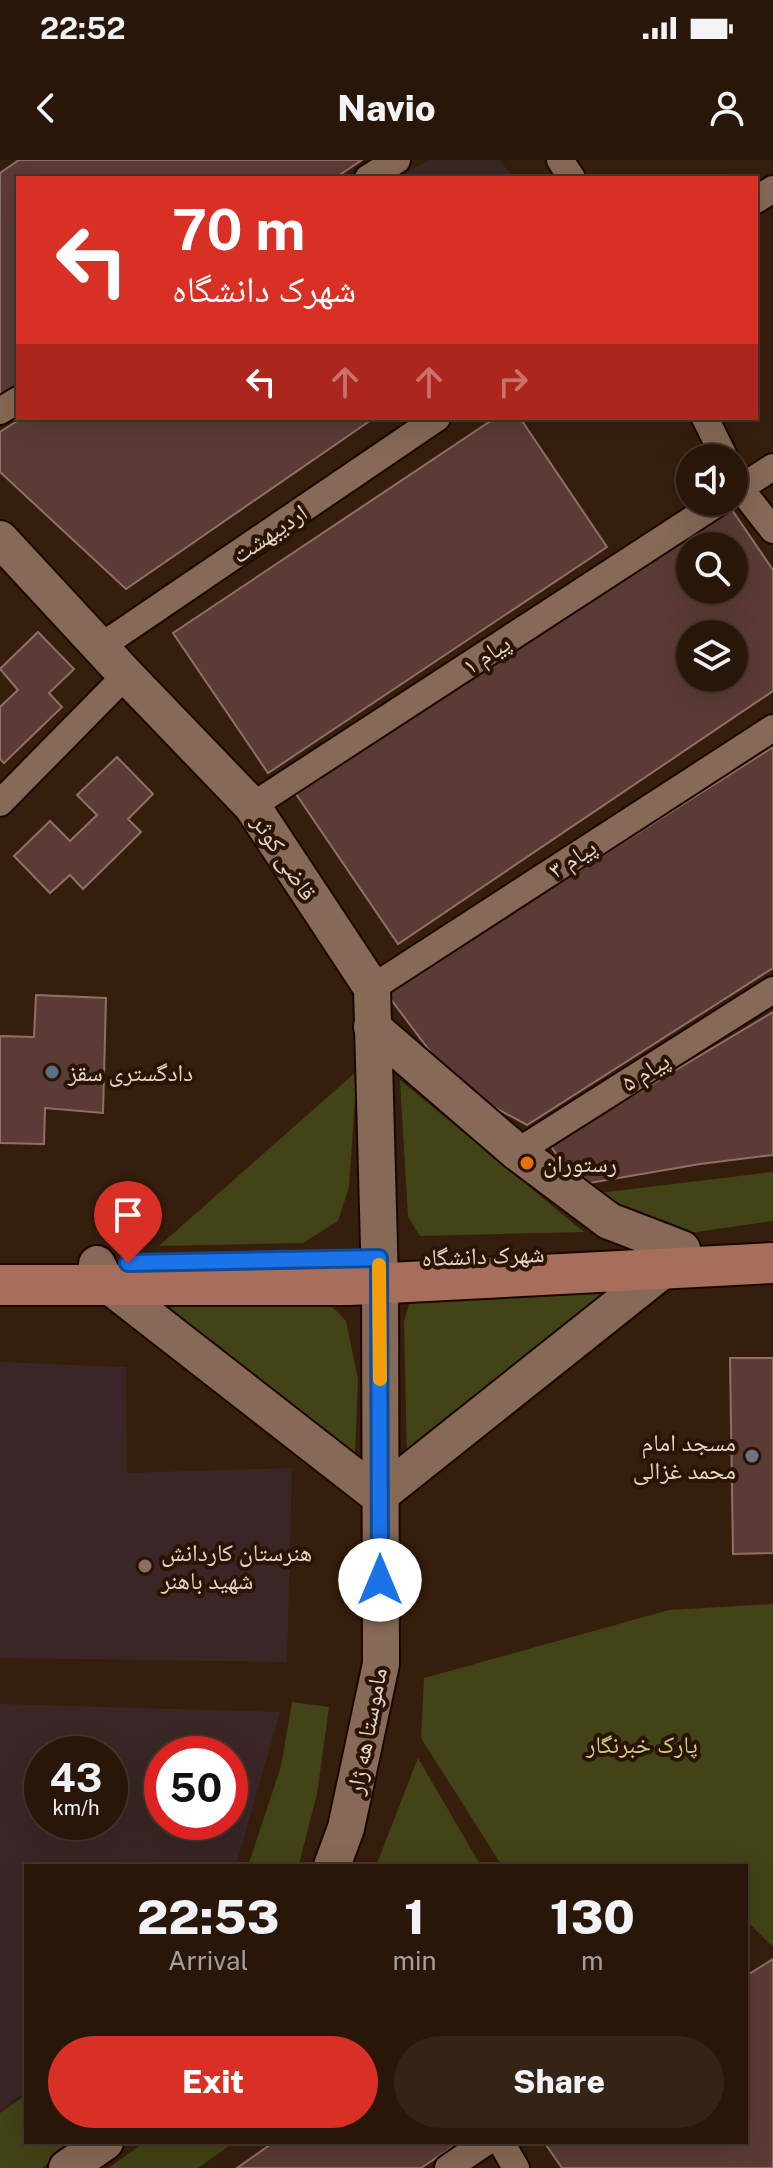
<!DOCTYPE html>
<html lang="en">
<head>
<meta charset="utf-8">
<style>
  body { margin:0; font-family:"Public Sans","Noto Naskh Arabic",sans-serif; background:#342317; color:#f1f3f6; height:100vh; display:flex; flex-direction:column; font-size:30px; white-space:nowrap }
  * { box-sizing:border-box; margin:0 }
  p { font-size:26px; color:#a59f9c }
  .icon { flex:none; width:44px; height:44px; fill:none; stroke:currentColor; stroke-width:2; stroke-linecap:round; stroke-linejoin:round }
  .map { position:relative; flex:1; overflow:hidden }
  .panel { position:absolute; left:24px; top:1704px; width:724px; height:280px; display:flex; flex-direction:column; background:#281609; border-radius:0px; box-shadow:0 8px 32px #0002,0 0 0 2px #44352a }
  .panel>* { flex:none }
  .hud { position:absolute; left:16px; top:16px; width:742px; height:244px; border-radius:0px; box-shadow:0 8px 32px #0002,0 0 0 2px #44352a; background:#d93025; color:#fff; overflow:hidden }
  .buttons { position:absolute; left:676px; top:284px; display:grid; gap:16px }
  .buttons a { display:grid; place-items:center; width:72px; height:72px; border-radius:50%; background:#281609; box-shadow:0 8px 32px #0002,0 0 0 2px #44352a; font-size:40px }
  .speed { position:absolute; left:24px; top:1576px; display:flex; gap:16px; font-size:40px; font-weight:700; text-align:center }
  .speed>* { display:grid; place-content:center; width:104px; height:104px; border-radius:50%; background:#281609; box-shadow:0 8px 32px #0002,0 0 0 2px #44352a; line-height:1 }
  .speed small { font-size:20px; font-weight:400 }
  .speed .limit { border:12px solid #d22; background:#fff; color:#111 }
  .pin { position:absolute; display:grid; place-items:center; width:68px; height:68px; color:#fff; margin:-82px -34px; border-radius:50% 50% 50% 0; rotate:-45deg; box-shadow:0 0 8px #0007 }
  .pin .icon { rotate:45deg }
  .me { position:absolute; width:88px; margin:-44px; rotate:0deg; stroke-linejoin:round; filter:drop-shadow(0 0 6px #0008) }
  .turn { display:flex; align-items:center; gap:28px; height:168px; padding:0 24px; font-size:36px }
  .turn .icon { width:104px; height:104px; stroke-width:2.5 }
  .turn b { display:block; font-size:56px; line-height:68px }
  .lanes { display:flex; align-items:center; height:76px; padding:0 24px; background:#0003; justify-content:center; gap:40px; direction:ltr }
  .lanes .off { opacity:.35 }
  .eta { display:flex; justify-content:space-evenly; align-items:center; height:136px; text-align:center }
  .eta b { font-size:48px; font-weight:800; line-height:56px }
  .cta { display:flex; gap:16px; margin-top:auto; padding:16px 24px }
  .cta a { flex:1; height:92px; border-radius:48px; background:#d93025; color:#fff; font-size:32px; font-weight:800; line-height:92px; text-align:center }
  .cta a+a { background:#342317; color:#f1f3f6 }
  .status { display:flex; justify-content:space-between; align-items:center; height:56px; padding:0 40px; background:#281609; direction:ltr }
  .status svg { height:22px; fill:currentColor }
  header { display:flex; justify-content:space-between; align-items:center; height:104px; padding:0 24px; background:#281609; font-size:36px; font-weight:800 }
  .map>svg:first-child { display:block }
  .industrial { fill:#3a2627; fill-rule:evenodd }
  .green { fill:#424317 }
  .building { fill:#5b3b35; stroke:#926e68; stroke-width:2; fill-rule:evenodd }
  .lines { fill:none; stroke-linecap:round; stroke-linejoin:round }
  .street-casing { stroke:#1c0700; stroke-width:30 }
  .secondary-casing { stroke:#1c0700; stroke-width:40 }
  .primary-casing { stroke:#1c0700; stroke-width:44 }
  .street { stroke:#866956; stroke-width:26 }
  .secondary { stroke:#866956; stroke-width:36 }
  .primary { stroke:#a86e5c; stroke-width:40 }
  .route-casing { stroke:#114b97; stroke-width:20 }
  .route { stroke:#1a73e8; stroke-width:14 }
  .slow { stroke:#f59e0b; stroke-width:14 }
  .service-dot { fill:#5c6f8a; stroke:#2b1404; stroke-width:3 }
  .food-dot { fill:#e8710a; stroke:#2b1404; stroke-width:3 }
  .worship-dot { fill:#6b7280; stroke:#2b1404; stroke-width:3 }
  .education-dot { fill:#8d6e63; stroke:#2b1404; stroke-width:3 }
  .labels { text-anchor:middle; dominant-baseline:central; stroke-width:8; stroke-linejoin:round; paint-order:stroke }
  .street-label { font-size:24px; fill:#e4d4c9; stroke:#2b1404 }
  .poi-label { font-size:24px; fill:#e4d4c9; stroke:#2b1404; text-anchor:start }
  .park-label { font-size:24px; fill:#cccf7f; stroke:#2b1404 }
</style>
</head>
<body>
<div class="status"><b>22:52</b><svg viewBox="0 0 49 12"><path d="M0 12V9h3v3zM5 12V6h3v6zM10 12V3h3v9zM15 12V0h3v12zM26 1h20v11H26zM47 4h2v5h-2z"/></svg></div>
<header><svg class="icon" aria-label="back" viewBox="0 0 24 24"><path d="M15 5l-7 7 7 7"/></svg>Navio<svg class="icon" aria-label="person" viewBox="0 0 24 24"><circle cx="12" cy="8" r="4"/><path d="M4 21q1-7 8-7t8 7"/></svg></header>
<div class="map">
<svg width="773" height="2008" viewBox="0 0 773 2008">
  <rect width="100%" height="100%" fill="#361e0c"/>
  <g class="industrial">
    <polygon points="428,0 500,0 513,18 399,18"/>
    <polygon points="0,1202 126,1207 127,1313 292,1308 287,1502 0,1498"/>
    <path d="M0,1544L280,1552L236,1706H26V1931L0,1951ZM42,1594H110V1662H42ZM162,1594H230V1662H162Z"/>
  </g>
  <g class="green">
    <polygon points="357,911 349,1027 338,1061 303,1083 159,1086"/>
    <polygon points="400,920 584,1072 420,1076 408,1057"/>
    <polygon points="773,1012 773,1061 668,1076 599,1033"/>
    <polygon points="588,1127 612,1134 407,1298 404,1162 409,1144 432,1131"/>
    <polygon points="145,1130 317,1131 346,1161 358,1219 355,1294"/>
    <polygon points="773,1444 773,1787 746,1760 746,1706 502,1706 421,1578 424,1518 669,1450"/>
    <polygon points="292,1542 329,1547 317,1634 299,1704 298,1706 248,1706 281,1606"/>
    <polygon points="418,1598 481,1706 376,1706"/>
    <polygon points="26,1935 26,1982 77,1982 42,2008 0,2008 0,1953"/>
    <polygon points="145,1982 235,1982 198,2008 108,2008"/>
  </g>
  <g class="building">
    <polygon points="19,0 362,0 335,18 18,18 18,229 0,241 0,13"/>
    <polygon points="22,258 374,258 126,429 0,312 0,272"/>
    <polygon points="495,258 520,258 607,387 268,613 173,473"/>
    <path d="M728,344L773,410V531L398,784L296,634ZM690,386H734V430H690ZM690,474H734V518H690Z"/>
    <polygon points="38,472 74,509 49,533 62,547 4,603 0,599 0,547 18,530 0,509"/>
    <polygon points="773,587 773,808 527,965 457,927 386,833"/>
    <polygon points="117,597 153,634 128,659 141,672 83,729 70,715 50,733 14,696 50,661 70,681 97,655 77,635"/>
    <polygon points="36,835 106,838 103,953 45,948 44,984 0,983 0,876 34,877"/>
    <polygon points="773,852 773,995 700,1004 578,1025 550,985"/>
    <polygon points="730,1198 773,1198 773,1393 733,1394"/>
    <polygon points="773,1799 773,2008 562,2008 544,1982 746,1982 746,1816"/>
    <polygon points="274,1982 460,1982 421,2008 237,2008"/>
  </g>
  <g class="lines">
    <g class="street-casing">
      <g id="street">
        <polyline points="560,0 572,18"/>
        <polyline points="368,18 397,0"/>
        <polyline points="756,40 773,29"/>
        <polyline points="0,251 18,240"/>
        <polyline points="705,258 725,298"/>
        <polyline points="734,315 740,328 773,370"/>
        <polyline points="734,332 773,307"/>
        <polyline points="100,487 437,258"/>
        <polyline points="0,643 126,515"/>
        <polyline points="252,646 719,342"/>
        <polyline points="372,828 773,568"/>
        <polyline points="517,992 773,830"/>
        <polyline points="501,1982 516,2008"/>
        <polyline points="448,2008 486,1982"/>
      </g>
    </g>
    <g class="secondary-casing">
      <g id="secondary">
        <polyline points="0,379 126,515 252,646 372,828 380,1123 381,1504 346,1668 332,1706"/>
        <polyline points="97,1104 107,1124 379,1336 663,1110 682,1089 609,1061 517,992 372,867"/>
        <polyline points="67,2008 105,1982"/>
      </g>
    </g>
    <g class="primary-casing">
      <polyline id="primary" points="0,1125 350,1125 773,1103"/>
    </g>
    <use href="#street" class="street"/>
    <use href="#secondary" class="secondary"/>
    <use href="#primary" class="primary"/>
  </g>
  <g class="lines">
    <g class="route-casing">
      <polyline id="route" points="128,1103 379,1098 380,1420"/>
    </g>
    <use href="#route" class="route"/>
    <polyline class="slow" points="379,1105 380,1219"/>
  </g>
  <circle class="service-dot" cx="52" cy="912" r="8"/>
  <circle class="food-dot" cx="527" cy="1003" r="8"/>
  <circle class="worship-dot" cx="752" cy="1296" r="8"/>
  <circle class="education-dot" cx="145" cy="1406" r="8"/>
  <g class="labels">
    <g class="street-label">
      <text transform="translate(269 373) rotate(-34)">اردیبهشت</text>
      <text transform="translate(486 494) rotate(-33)">پیام ۱</text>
      <text transform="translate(285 697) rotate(57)">قاضی کوثر</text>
      <text transform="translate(572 698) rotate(-33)">پیام ۳</text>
      <text transform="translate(645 911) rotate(-32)">پیام ۵</text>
      <text transform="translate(483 1095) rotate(-2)">شهرک دانشگاه</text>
      <text transform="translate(366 1571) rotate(-79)">ماموستا هه ژار</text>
    </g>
    <g class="poi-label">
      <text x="68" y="912">دادگستری سقز</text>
      <text x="543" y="1003">رستوران</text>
      <text x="736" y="1282" text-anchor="end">مسجد امام<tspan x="736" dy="28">محمد غزالی</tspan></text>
      <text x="161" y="1392">هنرستان کاردانش<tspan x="161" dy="28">شهید باهنر</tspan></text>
    </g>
    <g class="park-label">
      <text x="642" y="1584">پارک خبرنگار</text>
    </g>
  </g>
</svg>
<div class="buttons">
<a><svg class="icon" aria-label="sound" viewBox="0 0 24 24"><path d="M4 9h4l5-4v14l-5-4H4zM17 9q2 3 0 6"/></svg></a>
<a><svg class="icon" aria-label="search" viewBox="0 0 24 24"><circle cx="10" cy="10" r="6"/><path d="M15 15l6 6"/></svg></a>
<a><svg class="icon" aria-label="layers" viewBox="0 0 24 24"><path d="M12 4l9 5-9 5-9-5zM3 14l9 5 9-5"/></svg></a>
</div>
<div class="speed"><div>43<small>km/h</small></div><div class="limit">50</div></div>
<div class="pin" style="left:128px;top:1103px;background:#d93025"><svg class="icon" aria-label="arrive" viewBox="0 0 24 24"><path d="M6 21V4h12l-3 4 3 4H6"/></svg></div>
<svg class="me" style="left:380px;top:1420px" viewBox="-20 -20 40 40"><circle r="19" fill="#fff"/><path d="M0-13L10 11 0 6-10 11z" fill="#1a73e8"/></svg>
<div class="hud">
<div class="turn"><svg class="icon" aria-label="left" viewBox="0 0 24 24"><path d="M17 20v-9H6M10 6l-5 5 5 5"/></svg><div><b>70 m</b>شهرک دانشگاه</div></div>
<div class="lanes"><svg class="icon" aria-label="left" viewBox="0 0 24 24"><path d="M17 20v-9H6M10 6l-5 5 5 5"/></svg><svg class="icon off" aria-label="ahead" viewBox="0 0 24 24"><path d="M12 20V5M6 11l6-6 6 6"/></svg><svg class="icon off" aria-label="ahead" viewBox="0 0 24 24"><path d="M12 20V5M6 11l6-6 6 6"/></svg><svg class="icon off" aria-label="right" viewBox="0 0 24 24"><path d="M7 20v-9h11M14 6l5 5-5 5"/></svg></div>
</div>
<section class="panel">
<div class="eta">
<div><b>22:53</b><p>Arrival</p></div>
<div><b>1</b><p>min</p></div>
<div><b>130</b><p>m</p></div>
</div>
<div class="cta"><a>Exit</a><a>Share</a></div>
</section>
</div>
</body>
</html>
